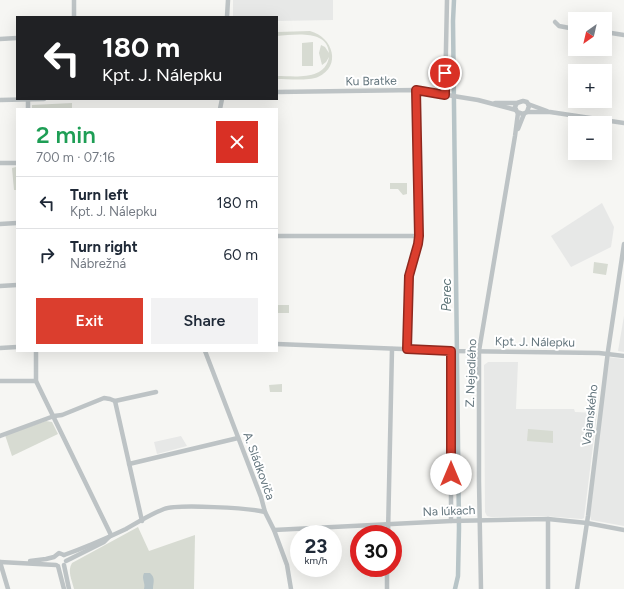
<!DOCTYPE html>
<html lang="en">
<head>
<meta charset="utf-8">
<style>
  body { margin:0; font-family:Figtree,sans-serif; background:#f2f2f3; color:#1f2937; height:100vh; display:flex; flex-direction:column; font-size:15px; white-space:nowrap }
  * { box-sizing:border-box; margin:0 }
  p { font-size:13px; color:#747a83 }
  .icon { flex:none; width:22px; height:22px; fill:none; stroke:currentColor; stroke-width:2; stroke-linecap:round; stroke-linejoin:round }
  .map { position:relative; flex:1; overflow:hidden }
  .sheet { position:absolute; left:16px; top:108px; width:262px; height:244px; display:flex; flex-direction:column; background:#fff; border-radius:0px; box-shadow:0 4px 16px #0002 }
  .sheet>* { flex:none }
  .top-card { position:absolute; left:16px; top:16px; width:262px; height:84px; border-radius:0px; box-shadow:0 4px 16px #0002; background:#202124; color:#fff; overflow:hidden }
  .needle { width:26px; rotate:214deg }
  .buttons { position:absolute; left:568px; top:12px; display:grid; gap:8px }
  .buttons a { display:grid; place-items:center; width:44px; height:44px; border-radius:0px; background:#fff; box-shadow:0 4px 16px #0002; font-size:20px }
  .speed { position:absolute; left:290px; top:525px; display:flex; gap:8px; font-size:20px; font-weight:700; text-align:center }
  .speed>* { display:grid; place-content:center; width:52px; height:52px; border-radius:50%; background:#fff; box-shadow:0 4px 16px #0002; line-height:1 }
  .speed small { font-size:10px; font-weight:400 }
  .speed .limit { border:6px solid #d22; background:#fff; color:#111 }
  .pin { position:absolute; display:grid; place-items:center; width:34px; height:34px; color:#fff; margin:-17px; border:2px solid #fff; border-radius:50%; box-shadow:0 1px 4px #0007 }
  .me { position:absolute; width:44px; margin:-22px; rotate:0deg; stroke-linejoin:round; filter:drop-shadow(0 0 3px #0008) }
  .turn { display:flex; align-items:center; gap:14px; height:84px; padding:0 20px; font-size:18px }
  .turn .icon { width:52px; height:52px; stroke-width:2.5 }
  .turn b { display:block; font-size:28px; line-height:34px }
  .round { display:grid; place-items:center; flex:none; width:42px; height:42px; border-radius:0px; background:#f2f2f3 }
  .summary { display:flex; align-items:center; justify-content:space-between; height:68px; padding:0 20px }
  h1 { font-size:24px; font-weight:600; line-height:30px; color:#1e9e55 }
  .button { display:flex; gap:8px; margin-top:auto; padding:8px 20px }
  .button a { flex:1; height:46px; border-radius:0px; background:#db3e2e; color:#fff; font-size:16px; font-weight:600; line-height:46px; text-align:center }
  .button a+a { background:#f2f2f3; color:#1f2937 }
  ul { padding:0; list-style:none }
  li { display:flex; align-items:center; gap:12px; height:52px; padding:0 20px; border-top:1px solid #e0e1e3 }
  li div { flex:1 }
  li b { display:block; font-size:15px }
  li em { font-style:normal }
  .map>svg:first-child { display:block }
  .built { fill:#e7e8e7 }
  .green { fill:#d7dbd2 }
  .water { fill:#b7c4c7 }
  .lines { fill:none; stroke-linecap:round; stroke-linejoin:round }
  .canal { stroke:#b7c4c7; stroke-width:4.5 }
  .street { stroke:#bdc3c5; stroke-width:4.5 }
  .route-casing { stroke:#8e281e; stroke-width:10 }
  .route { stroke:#db3e2e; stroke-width:7 }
  .labels { text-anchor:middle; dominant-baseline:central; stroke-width:4; stroke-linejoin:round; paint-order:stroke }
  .street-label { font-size:12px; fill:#63757d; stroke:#fff }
  .water-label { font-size:13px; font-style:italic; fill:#5e7578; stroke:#fff }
</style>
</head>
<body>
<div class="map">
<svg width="624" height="589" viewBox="0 0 624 589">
  <rect width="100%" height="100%" fill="#f6f6f3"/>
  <g class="built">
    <polygon points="233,0 333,0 333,20 277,21 277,17 233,17"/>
    <polygon points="602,203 614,227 611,247 571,267 551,236"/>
    <polygon points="624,316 624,352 618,351"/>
    <polygon points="608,357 624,359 624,526 591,520 590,515"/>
    <polygon points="488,362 518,362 516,409 574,409 575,412 597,413 584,518 582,519 543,516 491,517 487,516 485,512 484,365"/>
    <polygon points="181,436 187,446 157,454 154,442"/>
  </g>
  <g class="green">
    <path d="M310,31C333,37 342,66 318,77C308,81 288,79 277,79V76C295,76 325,81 329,57L326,62L322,65L319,53L321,45L325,47L329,53C327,29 294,35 277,36V32Z"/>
    <polygon points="313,42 313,66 302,66 302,43"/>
    <polygon points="72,103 72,109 32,109 32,105"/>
    <polygon points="16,167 17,190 14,190 12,168"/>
    <polygon points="390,183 407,183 407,194 403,195 398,189 390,189"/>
    <polygon points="594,262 608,264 606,275 593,273"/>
    <rect x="277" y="305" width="12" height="8"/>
    <polygon points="282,384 282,392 270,392 269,385"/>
    <polygon points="46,421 52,422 58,434 12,456 5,435"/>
    <polygon points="528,429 553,431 553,443 527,441"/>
    <path d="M138,527L149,551L195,535L194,589H74C72,580 67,571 72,563Z"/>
  </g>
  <path class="water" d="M144,573H150C156,578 153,583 153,589H144C146,583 141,579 144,573Z"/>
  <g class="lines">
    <polyline class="canal" points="454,0 453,21 459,528 458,576 455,589"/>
    <g class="street">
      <polyline points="74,0 74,17"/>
      <polyline points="227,17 228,0"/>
      <polyline points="555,22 559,26 575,29"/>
      <polyline points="605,32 624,35"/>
      <polyline points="0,39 17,38"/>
      <polyline points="277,92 416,90 478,100 516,110"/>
      <polyline points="445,95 447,0"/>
      <polyline points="0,100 44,99"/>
      <polyline points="28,100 28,109"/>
      <polyline points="495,103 517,103 523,101 527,102 529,106 527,112 523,114 517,112 515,107 517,103"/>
      <polyline points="528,104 547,111"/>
      <polyline points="220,109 222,99"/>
      <polyline points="527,112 550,112 624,123"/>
      <polyline points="518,129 524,114"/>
      <polyline points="0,163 17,163"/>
      <polyline points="0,224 17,223"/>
      <polyline points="277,236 419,236"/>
      <polyline points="0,286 17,285"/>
      <polyline points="277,344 453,351 599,353 624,356"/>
      <polyline points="0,348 17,347"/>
      <polyline points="407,349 409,276 419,236 416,90"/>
      <polyline points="36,351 36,381 111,535"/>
      <polyline points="205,351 261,497 265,512 274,530 287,565 291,589"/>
      <polyline points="451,351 451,521"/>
      <polyline points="0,381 36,381"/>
      <polyline points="115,401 142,521"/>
      <polyline points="0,436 54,416 62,415 104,398 110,399 115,401 156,392"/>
      <polyline points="129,464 238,438"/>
      <polyline points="274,530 451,521 548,519 587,523 624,530"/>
      <polyline points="388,534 392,349"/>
      <path d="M64,555C84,548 107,538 126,529C138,522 151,514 164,509C178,504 250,508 265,512"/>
      <polyline points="30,561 46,559 54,557 59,553 64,555"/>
      <polyline points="66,561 104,542 109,537"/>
      <polyline points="0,562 56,565"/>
      <polyline points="0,562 8,589"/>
      <polyline points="64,565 69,589"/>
      <polyline points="58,566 64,589"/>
      <polyline points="387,589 387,568"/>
      <polyline points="481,589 479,482 479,351 515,136 518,113"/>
      <polyline points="548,589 548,519"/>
      <polyline points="577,589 588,516 608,351 624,244"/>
    </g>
  </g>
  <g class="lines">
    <g class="route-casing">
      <polyline id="route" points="445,73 445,95 416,90 419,236 418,244 409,276 407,349 451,351 451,474"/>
    </g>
    <use href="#route" class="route"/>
  </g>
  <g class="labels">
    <g class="street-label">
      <text transform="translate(371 81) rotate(-1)">Ku Bratke</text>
      <text transform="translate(535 342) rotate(1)">Kpt. J. Nálepku</text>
      <text transform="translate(471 373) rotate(-88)">Z. Nejedlého</text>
      <text transform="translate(590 415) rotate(-83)">Vajanského</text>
      <text transform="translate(259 466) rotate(70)">A. Sládkoviča</text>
      <text transform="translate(449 511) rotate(-2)">Na lúkach</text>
    </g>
    <g class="water-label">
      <text transform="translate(446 295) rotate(-90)">Perec</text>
    </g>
  </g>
</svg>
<div class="buttons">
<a><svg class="needle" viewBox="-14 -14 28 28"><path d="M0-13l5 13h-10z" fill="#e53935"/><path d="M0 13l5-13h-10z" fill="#747a83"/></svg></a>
<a>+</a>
<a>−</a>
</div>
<div class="speed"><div>23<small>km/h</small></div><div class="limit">30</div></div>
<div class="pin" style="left:445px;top:73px;background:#d93025"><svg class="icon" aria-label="arrive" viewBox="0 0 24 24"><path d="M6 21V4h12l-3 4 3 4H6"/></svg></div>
<svg class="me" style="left:451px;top:474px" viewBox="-20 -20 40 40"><circle r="19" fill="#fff"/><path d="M0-13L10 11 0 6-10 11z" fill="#db3e2e"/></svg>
<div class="top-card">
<div class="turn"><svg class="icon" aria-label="left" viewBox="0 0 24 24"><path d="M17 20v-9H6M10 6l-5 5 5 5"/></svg><div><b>180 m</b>Kpt. J. Nálepku</div></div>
</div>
<section class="sheet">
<div class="summary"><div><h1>2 min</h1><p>700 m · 07:16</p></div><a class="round" style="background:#d93025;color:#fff"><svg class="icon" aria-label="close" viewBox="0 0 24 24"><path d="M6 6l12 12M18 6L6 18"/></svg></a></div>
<ul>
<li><svg class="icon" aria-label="left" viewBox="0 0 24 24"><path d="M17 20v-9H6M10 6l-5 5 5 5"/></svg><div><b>Turn left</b><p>Kpt. J. Nálepku</p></div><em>180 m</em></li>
<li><svg class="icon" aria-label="right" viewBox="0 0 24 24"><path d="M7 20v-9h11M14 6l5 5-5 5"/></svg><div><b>Turn right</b><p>Nábrežná</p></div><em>60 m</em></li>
</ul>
<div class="button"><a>Exit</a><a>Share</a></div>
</section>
</div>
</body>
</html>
